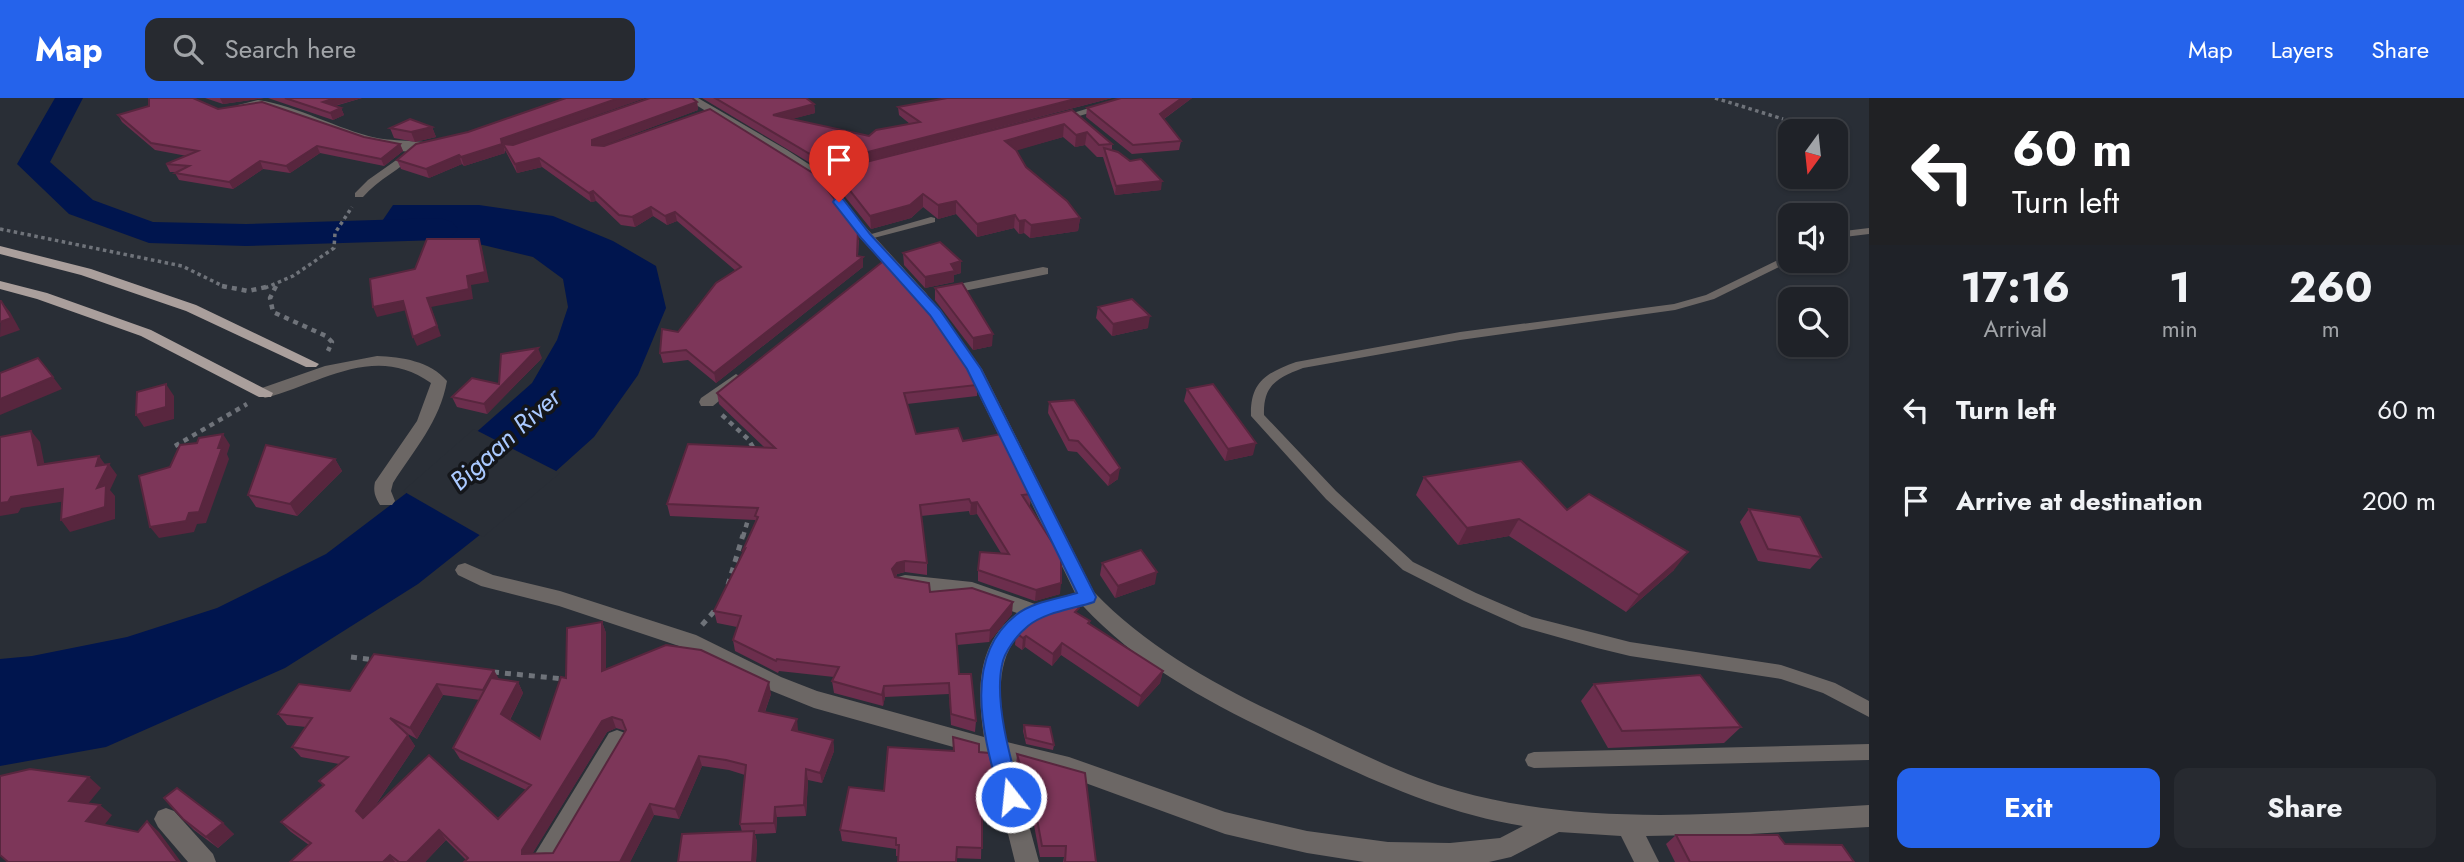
<!DOCTYPE html>
<html lang="en">
<head>
<meta charset="utf-8">
<style>
  body { margin:0; font-family:Jost,sans-serif; background:#272a30; color:#f1f3f6; height:100vh; display:flex; flex-direction:column; font-size:26px; white-space:nowrap }
  * { box-sizing:border-box; margin:0 }
  p { font-size:23px; color:#a1a4a8 }
  .icon { flex:none; width:38px; height:38px; fill:none; stroke:currentColor; stroke-width:2; stroke-linecap:round; stroke-linejoin:round }
  .map { position:relative; flex:1; overflow:hidden }
  .panel { display:flex; flex-direction:column; background:#1f2228; width:595px }
  .panel>* { flex:none }
  .hud { background:#202124; color:#fff; overflow:hidden }
  .needle { width:46px; rotate:195deg }
  .tools { position:absolute; left:1778px; top:21px; display:grid; gap:14px }
  .tools a { display:grid; place-items:center; width:70px; height:70px; border-radius:14px; background:#1f2228; box-shadow:0 2px 5px #0004,0 0 0 2px #3c3f45; font-size:35px }
  .pin { position:absolute; display:grid; place-items:center; width:60px; height:60px; color:#fff; margin:-72px -30px; border-radius:50% 50% 50% 0; rotate:-45deg; box-shadow:0 0 7px #0007 }
  .pin .icon { rotate:45deg }
  .me { position:absolute; width:77px; margin:-38px; rotate:344deg; stroke-linejoin:round; filter:drop-shadow(0 0 5px #0008) }
  .turn { display:flex; align-items:center; gap:24px; height:147px; padding:0 28px; font-size:32px }
  .turn .icon { width:91px; height:91px; stroke-width:2.5 }
  .turn b { display:block; font-size:49px; line-height:60px }
  .eta { display:flex; justify-content:space-evenly; align-items:center; height:119px; text-align:center }
  .eta b { font-size:42px; font-weight:700; line-height:49px }
  .action { display:flex; gap:14px; margin-top:auto; padding:14px 28px }
  .action a { flex:1; height:80px; border-radius:14px; background:#2563eb; color:#fff; font-size:28px; font-weight:700; line-height:80px; text-align:center }
  .action a+a { background:#272a30; color:#f1f3f6 }
  ul { padding:0; list-style:none }
  li { display:flex; align-items:center; gap:21px; height:91px; padding:0 28px }
  li div { flex:1 }
  li b { display:block; font-size:26px }
  li em { font-style:normal }
  header { display:flex; align-items:center; gap:42px; box-sizing:border-box; height:98px; padding:0 35px; background:#2563eb; color:#fff }
  header strong { font-size:33px }
  nav { display:flex; gap:38px; margin-inline-start:auto; font-size:24px }
  .search { width:490px; height:63px; background:#272a30; display:flex; align-items:center; gap:18px; box-sizing:border-box; padding:0 24px; border-radius:14px; color:#a1a4a8; font-size:26px }
  main { display:flex; flex:1; min-height:0 }
  .map>svg:first-child { display:block }
  .water { fill:#00154e }
  .pier { fill:#292e36 }
  .lines { fill:none; stroke-linecap:round; stroke-linejoin:round }
  .river { fill:#00154e; fill-rule:evenodd }
  .path-far2 { stroke:#6f737a; stroke-width:3.5; stroke-dasharray:3.5 3.5; stroke-linecap:butt }
  .path-far1 { stroke:#6f737a; stroke-width:4.5; stroke-dasharray:5 5; stroke-linecap:butt }
  .path { stroke:#6f737a; stroke-width:5; stroke-dasharray:6 6; stroke-linecap:butt }
  .service { fill:#6c6765; fill-rule:evenodd }
  .minor { fill:#6c6765; fill-rule:evenodd }
  .primary { fill:#aa9f9c; fill-rule:evenodd }
  .wall { fill:#6c2e4d; fill-rule:evenodd }
  .shaded-wall { fill:#58263e }
  .building { fill:#7d3659; stroke:#58263e; stroke-width:2; fill-rule:evenodd }
  .route { fill:#2563eb; stroke:#184099; stroke-width:2 }
  .labels { text-anchor:middle; dominant-baseline:central; stroke-width:7; stroke-linejoin:round; paint-order:stroke }
  .water-label { font-size:26px; font-style:italic; fill:#aac9ff; stroke:#14161a }
</style>
</head>
<body>
<header>
<strong>Map</strong>
<div class="search"><svg class="icon" aria-label="search" viewBox="0 0 24 24"><circle cx="10" cy="10" r="6"/><path d="M15 15l6 6"/></svg>Search here</div>
<nav><a>Map</a><a>Layers</a><a>Share</a></nav>
</header>
<main>
<div class="map">
<svg width="1869" height="764" viewBox="0 0 1869 764">
  <rect width="100%" height="100%" fill="#292e36"/>
  <polygon class="water" points="393,107 479,107 553,118 613,143 656,168 666,210 638,277 594,339 524,402 418,486 285,570 106,649 0,668 0,561 32,558 127,539 217,510 326,456 413,390 532,285 557,242 568,209 563,181 533,159 462,142 374,135"/>
  <polygon class="pier" points="474,331 560,375 483,439 403,393"/>
  <g class="lines">
    <polygon class="river" points="55,0 83,0 50,64 93,102 153,124 246,126 440,120 452,124 458,131 452,138 440,142 246,148 149,145 69,116 17,66"/>
    <g class="path-far2">
      <polyline points="1715,0 1783,21"/>
      <polyline points="0,131 182,168 227,190"/>
      <polyline points="265,190 293,178 334,150 335,135 352,109"/>
    </g>
    <g class="path-far1">
      <polyline points="222,188 248,193 271,188"/>
      <polyline points="276,188 270,200 273,214 326,238 332,244 328,253"/>
      <polyline points="722,317 748,341 754,351"/>
      <polyline points="175,348 247,306"/>
      <polyline points="743,439 749,418"/>
    </g>
    <g class="path">
      <polyline points="728,487 743,437"/>
      <polyline points="702,527 717,510"/>
      <polyline points="351,559 376,562"/>
      <polyline points="493,574 564,581"/>
    </g>
    <g class="service">
      <path d="M412,51L417,54C401,72 378,81 363,99H355V95L368,82Z"/>
      <polygon points="931,119 935,120 935,124 866,142 861,139"/>
      <polygon points="1869,130 1869,136 1836,140 1836,134"/>
      <path d="M1790,156L1791,163L1714,201L1675,212L1460,242L1303,270C1277,280 1263,287 1264,317L1336,393L1413,464L1476,495L1532,519L1630,544L1781,567L1835,585L1869,603V619L1823,595L1781,581L1630,558L1597,550L1522,529L1464,503L1403,472L1326,401L1251,318C1250,284 1266,275 1296,264L1460,234L1674,206L1706,197Z"/>
      <polygon points="1869,646 1869,662 1534,670 1528,668 1525,662 1528,656 1534,654"/>
    </g>
    <g class="minor">
      <path d="M685,0H698L787,52L827,78L860,123L926,195L982,271L1094,494C1148,551 1221,590 1292,623C1347,648 1400,677 1458,693C1590,730 1734,715 1869,707V729L1750,736L1646,738L1659,764H1634L1621,738L1559,734L1511,759L1489,764H1364L1307,755L1225,736L1069,679L1012,665L1039,764H1015L989,659L814,610L767,591L682,549L559,508L481,488L458,477L455,472L458,467L465,465L493,477L560,493L696,537L781,579L817,593L984,639C977,593 976,546 1017,515L972,499L905,491L898,489L895,484L898,479L905,477L972,484L1035,506L1075,495L967,272L916,201L850,129L819,84ZM1083,508C1142,572 1224,612 1302,649C1374,683 1443,715 1523,728L1500,740L1450,745L1388,744L1307,733L1225,714L1069,659L1007,644C998,602 992,547 1037,523C1051,515 1068,512 1083,508Z"/>
      <polygon points="1122,0 1139,0 1056,25 1050,22"/>
      <path d="M258,2C299,8 336,31 377,40C390,43 435,43 441,47C406,73 307,19 269,10C258,7 246,13 238,7Z"/>
      <polygon points="1043,169 1048,170 1048,176 944,197 937,193 944,189"/>
      <path d="M377,258C402,259 430,263 447,283C440,323 414,352 393,385L391,393L395,403L392,407H380C375,399 373,393 375,384L417,323L431,285C375,245 322,285 265,300L257,295L259,291L325,268Z"/>
      <polygon points="736,276 744,281 742,284 713,308 701,308 699,304 701,300"/>
      <polygon points="617,632 625,635 628,642 556,764 530,764 609,635"/>
      <polygon points="166,710 174,713 213,756 216,764 188,764 158,729 154,721 158,713"/>
    </g>
    <g class="primary">
      <polygon points="0,148 91,171 196,207 319,266 316,269 306,269 186,213 81,177 0,156"/>
      <polygon points="0,183 47,195 151,232 273,295 271,299 259,299 141,238 37,201 0,191"/>
    </g>
  </g>
  <g class="wall">
    <polygon points="205,0 264,0 223,6"/>
    <polygon points="268,0 362,0 335,8 341,10 344,17 333,22"/>
    <polygon points="565,0 645,0 511,47 697,4 698,12 601,48 859,142 858,158 863,169 716,285 688,262 663,265 660,255 678,234 736,173 677,123 667,127 653,118 635,129 621,127 596,103 591,104 542,69 517,75 505,52 505,55 464,68 462,66 429,80 401,71 397,62 468,34"/>
    <polygon points="702,0 806,0 814,6 815,15 791,21 869,38 910,26 899,17 898,9 947,0 1112,0 882,60 1072,12 1112,46 1112,52 1161,92 1115,97 1103,59 1097,59 1085,47 1075,49 1063,39 1016,52 1026,69 1080,120 1078,133 1030,140 1024,135 1019,136 1014,130 977,139 956,116 938,121 923,109 911,120 871,131 834,85 834,72 825,74"/>
    <polygon points="1121,0 1192,0 1164,21 1181,43 1179,52 1132,56 1086,19 1087,10"/>
    <polygon points="149,8 218,11 400,46 403,53 384,68 320,55 290,75 263,71 233,91 179,82 175,75 177,74 170,74 166,66 187,58 155,52 122,24 118,17"/>
    <polygon points="432,29 436,39 415,44 394,40 390,30"/>
    <polygon points="903,155 961,163 961,175 954,177 954,184 925,190 904,167"/>
    <polygon points="935,190 992,248 973,252 935,202"/>
    <polygon points="1098,209 1148,230 1112,238 1096,220"/>
    <polygon points="542,260 487,316 457,309 452,299 499,286"/>
    <polygon points="977,287 977,298 907,306 916,336 963,343 1031,396 1030,408 1028,408 1060,496 1035,503 978,483 978,472 1001,455 977,416 970,417 969,413 921,418 927,465 927,477 905,474 897,476 896,479 930,494 1012,516 989,544 957,547 959,576 976,623 975,634 951,627 949,596 885,599 883,608 834,595 832,583 834,579 779,573 778,575 735,553 733,542 737,529 717,525 714,513 743,455 743,452 756,424 755,422 670,418 667,406 764,349 719,306 717,295"/>
    <polygon points="1187,291 1253,357 1225,363 1184,303"/>
    <polygon points="1049,304 1118,381 1108,388 1077,354 1068,353 1048,315"/>
    <polygon points="335,361 342,373 297,418 256,409 248,397"/>
    <polygon points="1424,379 1567,412 1674,472 1626,514 1509,438 1458,447 1416,397"/>
    <polygon points="1749,411 1821,459 1810,471 1758,463 1740,424"/>
    <polygon points="1102,465 1155,486 1115,500 1100,477"/>
    <polygon points="1078,516 1090,523 1090,526 1163,573 1160,585 1138,609 1061,557 1052,568 1025,549 1022,552 1015,547 1016,535"/>
    <path d="M602,524L606,535V572L771,596L765,614L798,632V633L833,642L834,653L822,685L808,682L806,718L777,719L776,735L755,736L757,744L756,764H678L742,734L740,726L745,677L729,672L702,668L679,721L654,717L630,764H464L466,762L446,742L425,764H290L309,747L291,734L281,724L323,688L319,683L339,666L301,659L292,649L306,629L287,627L278,616L350,593L499,581L518,584L523,595L510,622L540,641L566,580ZM443,597L480,602L453,650L460,661L526,692L498,721L373,711L415,648L406,635L417,641ZM616,630L626,633L553,755L532,756L607,634Z"/>
    <polygon points="1594,586 1741,629 1724,645 1608,650 1581,603"/>
    <polygon points="1024,627 1054,647 1053,652 1026,646 1023,633"/>
    <polygon points="953,639 979,654 1003,709 1001,720 982,719 981,761 896,758 896,751 842,743 840,732 884,693 953,653"/>
    <polygon points="1017,656 1096,764 1063,764 1064,759 1040,759 1033,722 1030,722 1016,669"/>
    <polygon points="183,721 234,736 218,750 194,732"/>
    <polygon points="1676,737 1785,746 1854,764 1675,764 1666,746"/>
  </g>
  <g class="shaded-wall">
    <polygon points="220,0 264,0 223,6"/>
    <polygon points="335,0 362,0 326,10 323,4"/>
    <polygon points="619,0 645,0 504,50 503,46 505,55 464,68 461,59 501,41"/>
    <polygon points="1079,0 1112,0 825,74 825,65"/>
    <polygon points="1182,0 1192,0 1158,25 1160,16"/>
    <polygon points="697,4 698,12 594,51 594,56 592,42"/>
    <polygon points="814,6 815,15 774,26 773,17"/>
    <polygon points="341,10 344,17 333,22 330,15"/>
    <polygon points="1064,26 1063,39 1005,56 1005,43"/>
    <polygon points="432,29 436,39 415,44 411,34"/>
    <polygon points="1087,34 1085,47 1075,49 1076,37"/>
    <polygon points="400,46 403,53 384,68 381,61"/>
    <polygon points="317,48 320,55 290,75 286,68"/>
    <polygon points="459,57 462,66 429,80 426,71"/>
    <polygon points="539,60 542,69 517,75 515,66"/>
    <polygon points="260,63 263,71 233,91 229,84"/>
    <polygon points="1162,83 1161,92 1115,97 1116,88"/>
    <polygon points="593,93 596,103 591,104 589,95"/>
    <polygon points="923,96 923,109 911,120 871,131 870,118"/>
    <polygon points="956,103 956,116 938,121 938,107"/>
    <polygon points="651,109 653,118 635,129 632,119"/>
    <polygon points="675,114 677,123 667,127 665,118"/>
    <polygon points="1015,117 1014,130 977,139 977,126"/>
    <polygon points="1080,120 1078,133 1030,140 1031,127"/>
    <polygon points="1025,122 1024,135 1019,136 1019,123"/>
    <polygon points="858,132 857,163 863,159 863,169 716,285 714,275 857,158"/>
    <polygon points="479,141 482,150 489,184 471,187 473,201 431,209 441,238 417,248 413,239 427,200 467,178"/>
    <polygon points="961,163 961,175 954,177 954,184 925,190 925,179 951,166"/>
    <polygon points="1,203 10,214 20,232 0,239"/>
    <polygon points="403,203 407,212 377,219 373,209"/>
    <polygon points="1150,218 1148,230 1112,238 1113,226"/>
    <polygon points="993,236 992,248 973,252 973,240"/>
    <polygon points="538,250 542,260 487,316 484,306"/>
    <polygon points="53,279 62,291 0,317 0,301"/>
    <polygon points="166,286 174,298 174,321 144,329 136,317"/>
    <polygon points="31,333 40,344 47,379 38,367"/>
    <polygon points="223,336 230,347 227,356 229,361 206,425 197,426 194,434 159,440 150,429 218,350"/>
    <polygon points="1256,345 1253,357 1225,363 1228,351"/>
    <polygon points="99,358 107,369 109,366 117,377 110,392 115,398 115,421 70,434 61,422 97,390 96,368"/>
    <polygon points="335,361 342,373 297,418 290,406"/>
    <polygon points="1120,370 1118,381 1108,388 1110,378"/>
    <polygon points="63,391 73,402 21,410 18,415 0,418 0,405 11,399"/>
    <polygon points="977,404 977,416 970,417 971,405"/>
    <polygon points="1519,421 1509,438 1458,447 1467,430"/>
    <polygon points="1688,454 1674,472 1626,514 1639,497"/>
    <polygon points="905,463 905,474 897,476 893,483 892,471 897,465"/>
    <polygon points="1157,474 1155,486 1115,500 1118,488"/>
    <polygon points="1061,485 1060,496 1035,503 1036,492"/>
    <polygon points="1013,504 1012,516 989,544 990,532"/>
    <polygon points="602,524 606,535 606,584 602,573"/>
    <polygon points="1026,538 1025,549 1022,552 1023,540"/>
    <polygon points="1062,545 1061,557 1052,568 1053,556"/>
    <polygon points="494,572 500,583 489,603 483,592"/>
    <polygon points="1163,573 1160,585 1138,609 1141,598"/>
    <polygon points="518,584 523,595 507,627 501,616"/>
    <polygon points="769,584 771,596 761,624 759,613"/>
    <polygon points="437,586 443,597 417,641 410,630"/>
    <polygon points="884,588 885,599 883,608 882,597"/>
    <polygon points="612,619 616,630 607,634 528,763 522,756 522,752 602,623"/>
    <polygon points="797,621 798,632 794,643 792,632"/>
    <polygon points="408,637 415,648 364,724 356,713"/>
    <polygon points="833,642 834,653 822,685 820,675"/>
    <polygon points="699,658 702,668 679,721 675,711"/>
    <polygon points="806,671 808,682 806,718 804,707"/>
    <polygon points="89,679 101,690 82,713 69,703"/>
    <polygon points="650,706 654,717 630,764 620,764"/>
    <polygon points="100,707 112,717 99,734 86,723"/>
    <polygon points="775,709 777,719 776,735 774,725"/>
    <polygon points="147,723 159,734 181,764 178,764"/>
    <polygon points="223,725 234,736 218,750 206,739"/>
    <polygon points="439,732 446,742 425,764 407,764"/>
    <polygon points="754,733 757,744 756,764 752,764"/>
    <polygon points="390,757 395,764 383,764"/>
  </g>
  <g class="building">
    <polygon points="149,0 193,0 218,11 262,4 364,39 400,46 381,61 317,48 286,68 260,63 229,84 175,75 189,68 166,66 198,53 151,45 118,17 149,8"/>
    <polygon points="285,0 335,0 323,4 341,10 330,15"/>
    <polygon points="566,0 619,0 501,41 502,46 461,59 459,57 426,71 397,62 416,46 468,34"/>
    <polygon points="650,0 692,0 697,4 592,42 592,47 604,48 710,11 816,77 858,132 857,158 863,159 714,275 686,252 660,255 662,231 678,234 716,185 741,169 675,114 665,118 651,109 632,119 619,117 593,93 589,95 539,60 515,66 503,46 513,47"/>
    <polygon points="715,0 806,0 814,6 773,17 869,38 876,32 920,24 898,9 947,0 1079,0 825,65"/>
    <polygon points="1121,0 1182,0 1160,16 1181,43 1133,47 1087,10"/>
    <polygon points="1072,12 1112,46 1099,47 1087,34 1076,37 1064,26 1005,43 1016,52 1026,69 1067,103 1080,120 1031,127 1025,122 1019,123 1015,117 977,126 956,103 938,107 923,96 910,107 870,118 834,72"/>
    <polygon points="410,21 432,29 411,34 390,30"/>
    <polygon points="1104,50 1118,54 1130,63 1141,61 1162,83 1116,88"/>
    <polygon points="427,141 479,141 485,174 467,178 469,191 427,200 437,228 413,239 403,203 373,209 370,181 415,171"/>
    <polygon points="940,144 961,163 951,166 955,173 925,179 903,155"/>
    <polygon points="886,161 914,191 965,262 977,287 904,295 916,336 958,330 963,343 1001,336 1031,396 1022,397 1061,458 1061,485 1036,492 978,472 980,454 1009,456 977,404 971,405 969,401 920,407 927,465 905,463 897,465 892,471 895,479 929,485 930,494 972,490 1013,504 990,532 956,536 959,576 971,576 976,623 951,616 949,585 884,588 882,597 832,583 839,569 777,561 776,563 733,542 741,518 714,513 745,451 743,452 758,419 755,418 758,410 667,406 688,346 775,350 717,295"/>
    <polygon points="962,185 993,236 973,240 935,190"/>
    <polygon points="1132,201 1150,218 1113,226 1098,209"/>
    <polygon points="0,203 1,203 11,220 0,224"/>
    <polygon points="538,250 484,306 452,299 472,280 499,286 501,256"/>
    <polygon points="38,260 53,279 0,301 0,275"/>
    <polygon points="166,286 166,309 136,317 137,294"/>
    <polygon points="1213,286 1256,345 1228,351 1187,291"/>
    <polygon points="1074,302 1120,370 1110,378 1078,343 1069,342 1049,304"/>
    <polygon points="31,333 38,367 99,358 96,368 109,366 97,390 106,387 105,409 61,422 63,391 11,399 8,404 0,405 0,339"/>
    <polygon points="223,336 218,350 222,350 199,414 189,415 186,423 150,429 139,378 170,369 180,347 197,345 199,340"/>
    <polygon points="266,347 335,361 290,406 248,397"/>
    <polygon points="1521,363 1567,412 1589,396 1688,454 1639,497 1519,421 1467,430 1424,379"/>
    <polygon points="1749,411 1800,419 1821,459 1768,451"/>
    <polygon points="1141,452 1157,474 1118,488 1102,465"/>
    <polygon points="1069,503 1079,510 1075,514 1090,523 1088,525 1163,573 1141,598 1062,545 1053,556 1026,538 1023,540 1016,535 1025,523 1045,511"/>
    <path d="M602,524V573L666,547L701,552L769,584L759,613L797,621L792,632L833,642L820,675L806,671L804,707L775,709L774,725L740,726L746,667L726,662L699,658L675,711L650,706L620,764H464L468,760L439,732L407,764H399L390,757L383,764H290L311,745L281,724L324,687L319,683L348,659L292,649L312,620L278,616L299,586L350,593L374,556L494,572L483,592L437,586L410,630L390,620L408,637L356,713L363,720L429,657L498,721L531,687L453,650L491,580L518,584L501,616L540,641L561,579L566,580L567,530ZM612,619L622,622L626,632L553,755L522,756V752L602,623Z"/>
    <polygon points="1700,577 1741,629 1622,633 1594,586"/>
    <polygon points="1024,627 1050,629 1054,647 1026,640"/>
    <polygon points="953,639 979,646 979,654 989,655 1003,709 982,708 982,750 957,749 956,764 898,764 899,747 896,747 896,740 840,732 849,689 884,693 888,649 954,653"/>
    <polygon points="1017,656 1085,675 1096,764 1065,764 1066,748 1042,748 1035,710 1032,710"/>
    <polygon points="30,671 89,679 69,703 100,707 86,723 138,734 147,723 178,764 8,764 0,757 0,678"/>
    <polygon points="177,690 223,725 206,739 183,721 164,700"/>
    <polygon points="754,733 752,764 678,764 682,736"/>
    <polygon points="1676,737 1778,737 1785,746 1842,747 1854,764 1690,764"/>
  </g>
  <path class="route" d="M835,101H843L870,136L940,212L981,271L1096,499L1094,504C1073,511 1045,514 1028,528C1017,537 1004,554 1002,567C994,604 1011,663 1021,699L1018,706L1011,709L1004,706L1000,699C985,642 960,561 1016,517C1032,504 1057,501 1077,495L967,271L930,217L862,141L833,104Z"/>
  <g class="labels">
    <g class="water-label">
      <text transform="translate(505 341) rotate(-42)">Bigaan River</text>
    </g>
  </g>
</svg>
<div class="tools">
<a><svg class="needle" viewBox="-14 -14 28 28"><path d="M0-13l5 13h-10z" fill="#e53935"/><path d="M0 13l5-13h-10z" fill="#a1a4a8"/></svg></a>
<a><svg class="icon" aria-label="sound" viewBox="0 0 24 24"><path d="M4 9h4l5-4v14l-5-4H4zM17 9q2 3 0 6"/></svg></a>
<a><svg class="icon" aria-label="search" viewBox="0 0 24 24"><circle cx="10" cy="10" r="6"/><path d="M15 15l6 6"/></svg></a>
</div>
<div class="pin" style="left:839px;top:104px;background:#d93025"><svg class="icon" aria-label="arrive" viewBox="0 0 24 24"><path d="M6 21V4h12l-3 4 3 4H6"/></svg></div>
<svg class="me" style="left:1011px;top:699px" viewBox="-20 -20 40 40"><circle r="17" fill="#2563eb" stroke="#fff" stroke-width="3"/><path d="M0-11L8 9 0 5-8 9z" fill="#fff"/></svg>
</div>
<section class="panel">
<div class="hud">
<div class="turn"><svg class="icon" aria-label="left" viewBox="0 0 24 24"><path d="M17 20v-9H6M10 6l-5 5 5 5"/></svg><div><b>60 m</b>Turn left</div></div>
</div>
<div class="eta">
<div><b>17:16</b><p>Arrival</p></div>
<div><b>1</b><p>min</p></div>
<div><b>260</b><p>m</p></div>
</div>
<ul>
<li><svg class="icon" aria-label="left" viewBox="0 0 24 24"><path d="M17 20v-9H6M10 6l-5 5 5 5"/></svg><div><b>Turn left</b></div><em>60 m</em></li>
<li><svg class="icon" aria-label="arrive" viewBox="0 0 24 24"><path d="M6 21V4h12l-3 4 3 4H6"/></svg><div><b>Arrive at destination</b></div><em>200 m</em></li>
</ul>
<div class="action"><a>Exit</a><a>Share</a></div>
</section>
</main>
</body>
</html>
